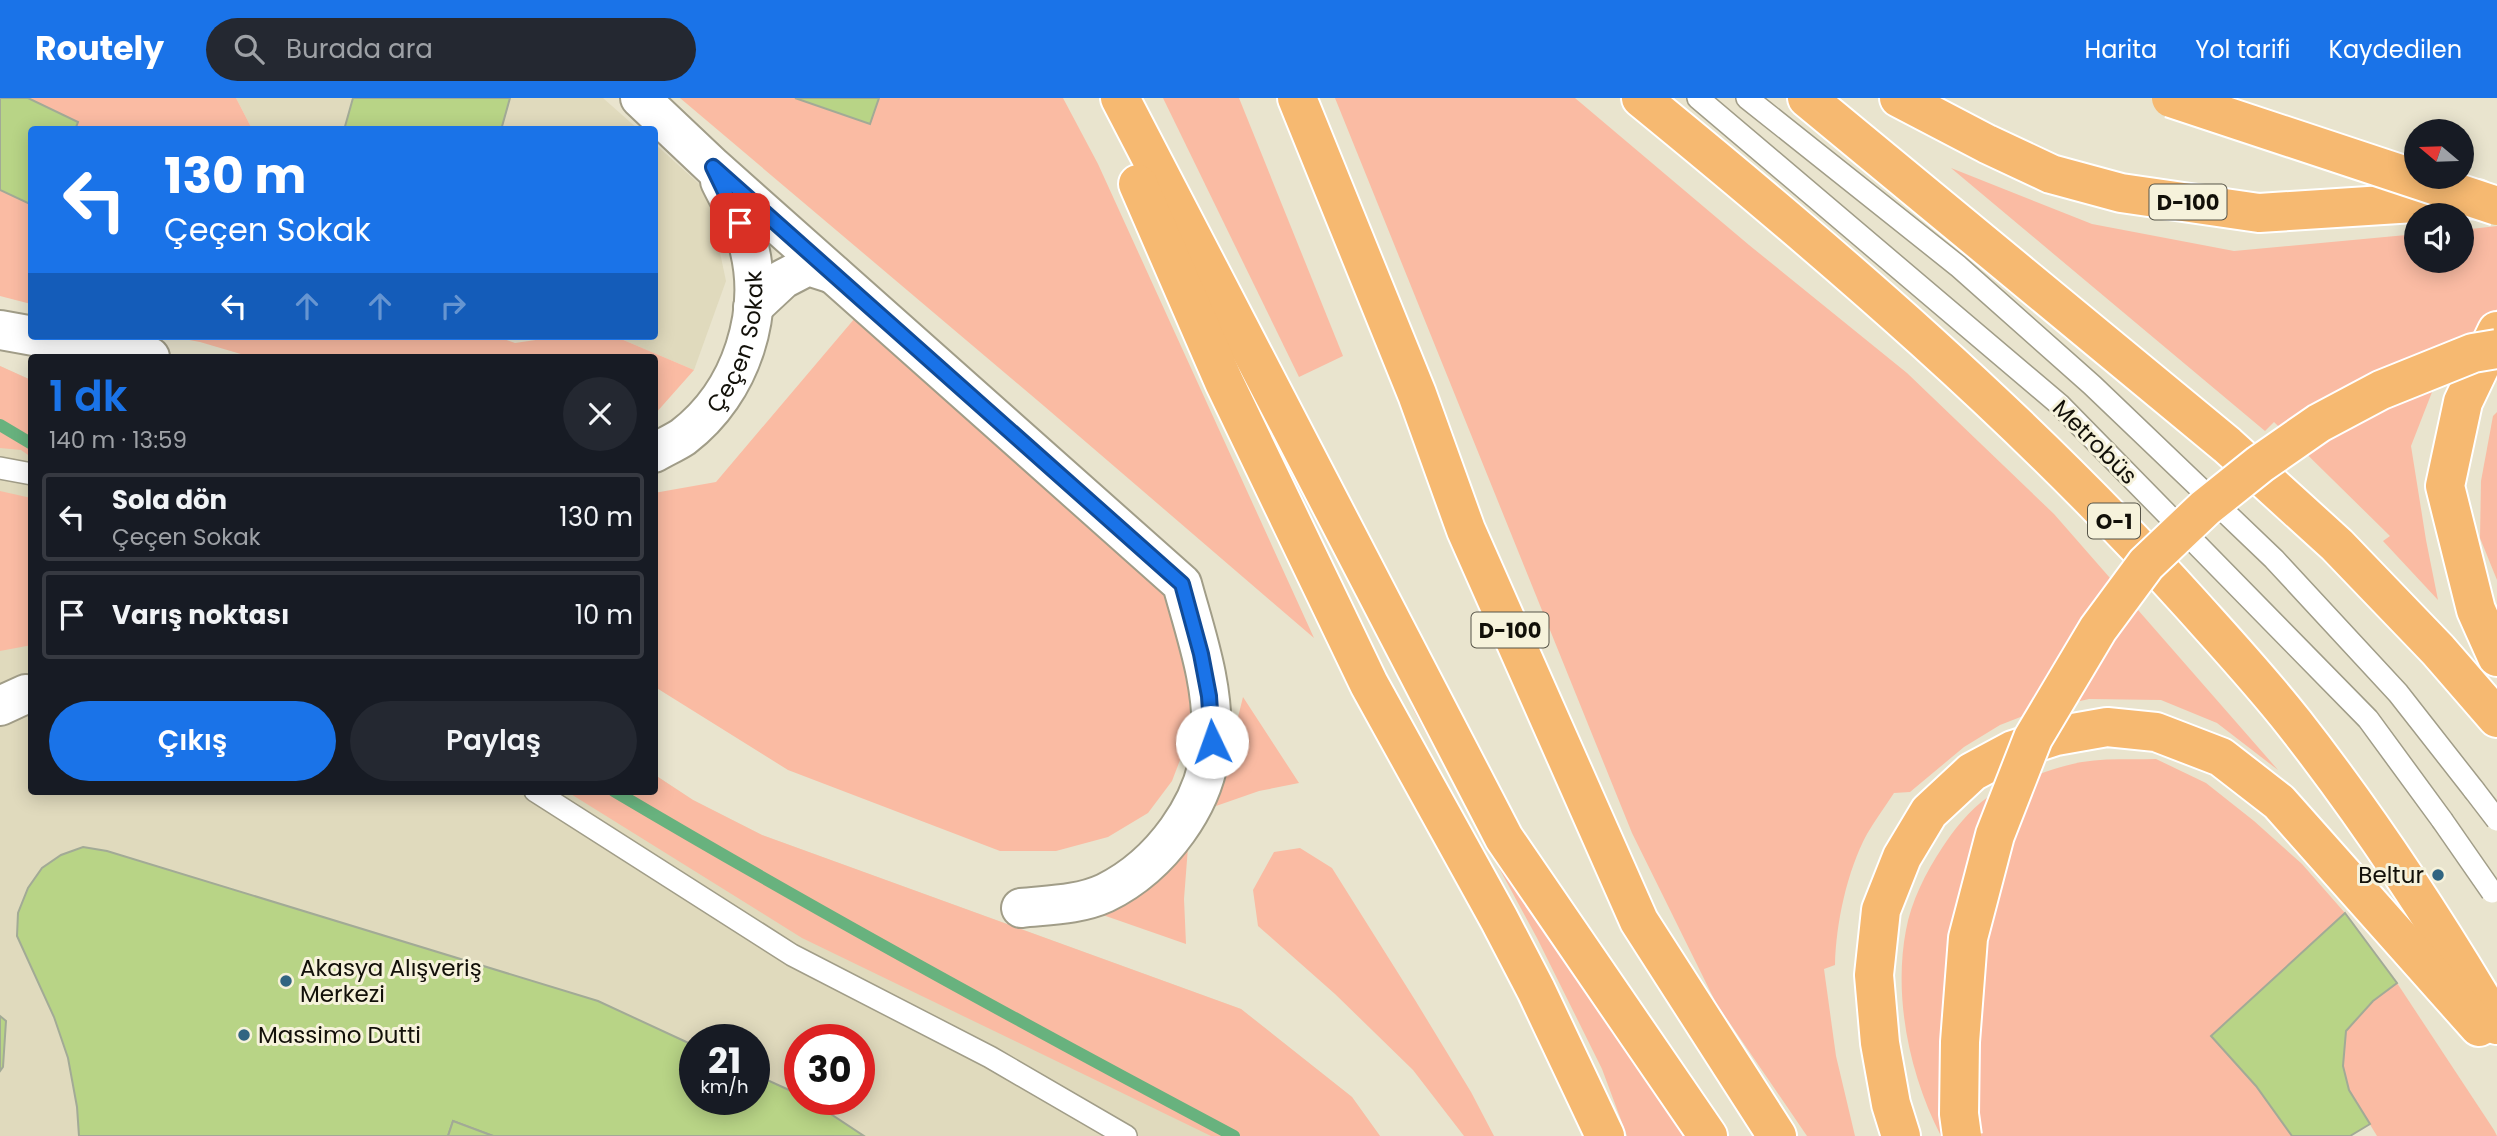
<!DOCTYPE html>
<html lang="tr">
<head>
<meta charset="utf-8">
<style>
  body { margin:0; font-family:Poppins,sans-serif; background:#242831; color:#f1f3f6; height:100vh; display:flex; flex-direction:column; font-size:26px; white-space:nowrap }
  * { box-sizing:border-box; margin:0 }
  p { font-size:23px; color:#9ea1a6 }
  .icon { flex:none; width:38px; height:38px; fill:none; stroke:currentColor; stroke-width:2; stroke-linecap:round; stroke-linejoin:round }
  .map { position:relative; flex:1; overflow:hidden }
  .side { position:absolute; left:28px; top:256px; width:630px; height:441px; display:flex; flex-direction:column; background:#171b24; border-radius:7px; box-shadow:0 4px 18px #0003 }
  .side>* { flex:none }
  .hud { position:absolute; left:28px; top:28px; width:630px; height:214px; border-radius:7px; box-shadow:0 4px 18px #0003; background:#1a73e8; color:#fff; overflow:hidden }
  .needle { width:46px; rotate:289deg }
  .tools { position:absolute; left:2404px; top:21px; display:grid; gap:14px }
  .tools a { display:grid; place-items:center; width:70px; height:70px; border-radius:50%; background:#171b24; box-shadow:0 4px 18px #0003; font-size:35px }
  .speed { position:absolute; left:679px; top:926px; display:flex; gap:14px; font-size:35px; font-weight:700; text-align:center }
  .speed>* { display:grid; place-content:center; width:91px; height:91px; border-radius:50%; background:#171b24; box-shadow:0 4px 18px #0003; line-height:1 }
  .speed small { font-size:18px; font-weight:400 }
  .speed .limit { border:10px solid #d22; background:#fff; color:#111 }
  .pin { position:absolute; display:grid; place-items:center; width:60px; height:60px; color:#fff; margin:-30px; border-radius:14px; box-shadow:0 4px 10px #0006 }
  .me { position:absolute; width:77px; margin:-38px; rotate:357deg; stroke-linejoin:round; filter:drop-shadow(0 0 5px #0008) }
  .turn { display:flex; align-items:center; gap:24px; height:147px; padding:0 21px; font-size:32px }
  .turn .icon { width:91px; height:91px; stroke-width:2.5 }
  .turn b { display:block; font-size:49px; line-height:60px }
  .lanes { display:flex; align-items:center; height:66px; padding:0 21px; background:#0003; justify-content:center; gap:35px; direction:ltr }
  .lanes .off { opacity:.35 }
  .round { display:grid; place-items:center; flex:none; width:74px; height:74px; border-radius:37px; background:#242831 }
  .summary { display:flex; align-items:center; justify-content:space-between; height:119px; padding:0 21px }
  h1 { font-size:42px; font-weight:600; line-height:52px; color:#1a73e8 }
  .cta { display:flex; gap:14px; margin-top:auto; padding:14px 21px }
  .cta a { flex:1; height:80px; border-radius:42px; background:#1a73e8; color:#fff; font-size:28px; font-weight:600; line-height:80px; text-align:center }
  .cta a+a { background:#242831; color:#f1f3f6 }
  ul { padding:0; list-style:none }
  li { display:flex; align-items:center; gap:21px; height:88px; margin:0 14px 10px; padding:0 7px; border:4px solid #363941; border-radius:7px }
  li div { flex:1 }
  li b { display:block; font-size:26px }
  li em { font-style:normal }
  header { display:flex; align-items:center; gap:42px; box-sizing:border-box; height:98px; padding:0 35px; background:#1a73e8; color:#fff }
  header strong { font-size:33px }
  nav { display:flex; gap:38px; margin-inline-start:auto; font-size:24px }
  .search { width:490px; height:63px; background:#242831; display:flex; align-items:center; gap:18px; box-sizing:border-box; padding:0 24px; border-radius:38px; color:#9ea1a6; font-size:26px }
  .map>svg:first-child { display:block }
  .built { fill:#e0dabd; fill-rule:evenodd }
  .green { fill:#fabba3 }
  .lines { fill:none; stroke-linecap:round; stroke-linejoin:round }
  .stream { stroke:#68b27e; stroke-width:12 }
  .building { fill:#b8d486; stroke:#a2aa96; stroke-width:2 }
  .lane-casing { stroke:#a19d88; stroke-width:24 }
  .street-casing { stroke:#a19d88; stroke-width:42 }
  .highway-casing { stroke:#fff; stroke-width:42 }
  .lane { stroke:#fff; stroke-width:21 }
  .street { stroke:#fff; stroke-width:38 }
  .highway { stroke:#f6b971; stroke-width:38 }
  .lane-bridge-casing { stroke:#a19d88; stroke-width:24; stroke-linecap:butt }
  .highway-bridge-casing { stroke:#fff; stroke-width:42; stroke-linecap:butt }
  .lane-bridge { stroke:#fff; stroke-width:21 }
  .highway-bridge { stroke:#f6b971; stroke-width:38 }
  .route-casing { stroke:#114b97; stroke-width:18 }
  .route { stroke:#1a73e8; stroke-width:12 }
  .poi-dot { fill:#316581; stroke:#f6f2db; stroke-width:2.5 }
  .labels { text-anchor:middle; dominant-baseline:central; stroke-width:6; stroke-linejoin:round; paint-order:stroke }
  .shield { fill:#f6f2db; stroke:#565448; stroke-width:2 }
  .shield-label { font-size:21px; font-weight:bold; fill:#121009 }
  .street-label { font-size:23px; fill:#121009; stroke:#f6f2db }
  .poi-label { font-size:23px; fill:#121009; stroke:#f6f2db; text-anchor:start }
</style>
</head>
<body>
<header>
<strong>Routely</strong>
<div class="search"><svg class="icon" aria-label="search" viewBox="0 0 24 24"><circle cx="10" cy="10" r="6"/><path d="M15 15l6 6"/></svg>Burada ara</div>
<nav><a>Harita</a><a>Yol tarifi</a><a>Kaydedilen</a></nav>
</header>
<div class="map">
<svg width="2497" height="1038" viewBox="0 0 2497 1038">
  <rect width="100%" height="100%" fill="#e9e4ce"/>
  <g class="built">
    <polygon points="236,0 603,0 638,31 252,31"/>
    <polygon points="655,46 707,93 726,183 694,272 614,238 654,238"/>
    <path d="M0,268L31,282L32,693H654L655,677L693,702L762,737L1241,911L1352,999L1380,1038H0ZM695,942H754V1001H695ZM800,942H859V1001H800Z"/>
  </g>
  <g class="green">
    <polygon points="0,0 236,0 252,31 32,32 31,206 0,198"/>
    <polygon points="680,0 1063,0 1098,66 1314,540 1044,308"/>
    <polygon points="1163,0 1239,0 1343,258 1299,279"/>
    <path d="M1335,0H1575L1749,147L1907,275L2054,416L2278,672L2217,625L2161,602L2089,601L2036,613L2000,627L1964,649L1910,694L1894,695C1885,709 1875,722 1867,736C1847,773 1836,825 1835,867L1824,871L1836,958L1855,1038H1807L1716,905L1632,735Z"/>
    <polygon points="1951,70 2092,126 2234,153 2417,136 2417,163 2462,163 2462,132 2497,128 2497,211 2441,271 2411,348 2426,442 2438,502 2383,443 2390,438 2274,324 2265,333"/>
    <polygon points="855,220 1164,483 1176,524 1192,609 1185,649 1172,683 1148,715 1108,739 1056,753 1000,753 788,672 655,589 654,395 716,384"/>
    <polygon points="168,238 496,238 515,245 563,238 614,238 694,272 655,316 654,259 251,259 200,244"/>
    <polygon points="0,268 31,282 31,359 21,352 0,350"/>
    <polygon points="2497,314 2497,482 2480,440 2481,383 2493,318"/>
    <polygon points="0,393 31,400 32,547 0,553"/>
    <polygon points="1335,428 1551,799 1719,1038 1627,1038 1602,971 1537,840 1414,613"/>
    <polygon points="1243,599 1299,685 1259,693 1216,708"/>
    <path d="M2156,661L2206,685L2254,723L2302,766L2345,815L2211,938L2256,988L2292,1038H1941C1910,978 1893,900 1906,832C1911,804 1926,774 1942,750C1953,733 1970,711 1988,699C2008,686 2058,668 2082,664C2106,660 2132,662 2156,661Z"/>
    <polygon points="655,677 693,702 762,737 1241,911 1352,999 1380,1038 1211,1038 802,840 566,693 654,693"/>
    <polygon points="1188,749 1184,801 1186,846 1100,816"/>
    <polygon points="1300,750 1332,770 1415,902 1471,994 1494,1038 1464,1038 1413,972 1335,896 1258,828 1253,792 1274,754"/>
    <polygon points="2397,885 2494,1032 2497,1038 2377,1038 2349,992 2343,968 2346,933 2373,903"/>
  </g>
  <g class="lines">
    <g class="stream">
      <polyline points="0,327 32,346"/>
      <path d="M614,693C818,814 1025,927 1234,1038"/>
    </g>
  </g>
  <g class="building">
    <polygon points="0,0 28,0 78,24 75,32 32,32 32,107 0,92"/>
    <polygon points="353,0 510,0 501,32 344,32"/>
    <polygon points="795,0 879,0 870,26"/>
    <polygon points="83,749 107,753 598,903 695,948 695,1001 754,1001 754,976 800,997 800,1001 808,1001 864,1038 493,1038 453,1023 448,1038 79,1038 77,1009 68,960 54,919 17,838 18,815 28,790 42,770 61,757"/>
    <polygon points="2345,815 2397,885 2373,903 2346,933 2343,968 2349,992 2370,1026 2350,1038 2292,1038 2256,988 2211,938"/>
    <polygon points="0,918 6,923 3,969 0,973"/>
    <polygon points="453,1023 493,1038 448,1038"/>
  </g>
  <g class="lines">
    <g class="lane-casing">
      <g id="lane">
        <polyline points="1698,0 2060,307 2368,621 2442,722"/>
        <polyline points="1747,0 1958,168 2092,287 2274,461 2398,595 2474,692"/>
        <polyline points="0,370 32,376"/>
        <polyline points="535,693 792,857 990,959 1126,1038"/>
      </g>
    </g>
    <g class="street-casing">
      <g id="street">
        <path d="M640,0L713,69L1182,486C1196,537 1215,590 1211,643C1208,705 1160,768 1105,795C1079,807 1049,807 1021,810"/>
        <polyline points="753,209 783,181 808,168 833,176"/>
        <polyline points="0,232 150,259"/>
        <path id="s1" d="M654,355C664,349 674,345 683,339C742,294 768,212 747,142C742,122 729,102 720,83"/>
        <polyline points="0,608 26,596"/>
      </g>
    </g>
    <g class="highway-casing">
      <g id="highway">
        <polyline points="1120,0 1504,740 1708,1038"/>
        <polyline points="1297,0 1417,296 1466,432 1639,823 1777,1038"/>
        <path d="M1641,0C1833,157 2023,320 2190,505C2225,544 2262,584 2294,625C2369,721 2436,823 2497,927"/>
        <polyline points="1807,0 2227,347 2337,447 2438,552 2497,620"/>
        <polyline points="1899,0 1987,46 2051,76 2121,95 2259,115 2477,101"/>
        <polyline points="1138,86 1224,284 1369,586 1499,821 1536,892 1605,1038"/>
        <polyline points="2497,233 2463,304 2445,388 2476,512 2497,559"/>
        <polyline points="1901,1038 1891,1006 1880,945 1874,877 1881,812 1902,759 1929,714 1972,674 2013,652 2056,638 2107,629 2156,634 2221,659 2279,704 2479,929"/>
      </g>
    </g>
    <use href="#lane" class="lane"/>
    <use href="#street" class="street"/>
    <use href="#highway" class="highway"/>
    <g class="lane-bridge-casing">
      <g id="lane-bridge">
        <polyline points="2474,692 2497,722"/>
        <polyline points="2442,722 2492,794"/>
      </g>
    </g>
    <g class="highway-bridge-casing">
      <g id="highway-bridge">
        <polyline points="2171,0 2497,108"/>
        <polyline points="1962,1038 1959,1016 1960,944 1968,840 1995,737 2033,640 2098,531 2146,466 2205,410 2260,366 2319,325 2381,292 2473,255 2497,251"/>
      </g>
    </g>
    <use href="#lane-bridge" class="lane-bridge"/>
    <use href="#highway-bridge" class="highway-bridge"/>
  </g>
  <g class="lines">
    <g class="route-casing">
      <polyline id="route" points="740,125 713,69 1182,486 1201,556 1209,598 1212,644"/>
    </g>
    <use href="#route" class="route"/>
  </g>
  <g class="poi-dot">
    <circle cx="2438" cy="777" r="7"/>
    <circle cx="286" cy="883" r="7"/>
    <circle cx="244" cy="937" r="7"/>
  </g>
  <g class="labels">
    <g class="shield">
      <rect x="2149.5" y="86.5" width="77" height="35" rx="5"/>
      <rect x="2088" y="405.5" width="52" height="35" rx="5"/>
      <rect x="1471.5" y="514.5" width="77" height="35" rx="5"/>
    </g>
    <g class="shield-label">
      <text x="2188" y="104">D-100</text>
      <text x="2114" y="423">O-1</text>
      <text x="1510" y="532">D-100</text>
    </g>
    <g class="street-label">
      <text stroke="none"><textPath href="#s1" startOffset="147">Çeçen Sokak</textPath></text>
      <text transform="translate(2095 344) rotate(45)">Metrobüs</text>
    </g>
    <g class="poi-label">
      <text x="2424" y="777" text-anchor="end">Beltur</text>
      <text x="300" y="870">Akasya Alışveriş<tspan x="300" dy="26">Merkezi</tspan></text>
      <text x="258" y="937">Massimo Dutti</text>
    </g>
  </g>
</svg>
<div class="tools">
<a><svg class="needle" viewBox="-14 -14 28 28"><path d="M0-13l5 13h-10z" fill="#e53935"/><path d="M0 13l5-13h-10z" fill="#9ea1a6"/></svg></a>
<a><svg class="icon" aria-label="sound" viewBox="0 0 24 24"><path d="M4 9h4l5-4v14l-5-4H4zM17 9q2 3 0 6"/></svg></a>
</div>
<div class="speed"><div>21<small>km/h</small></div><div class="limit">30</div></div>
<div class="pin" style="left:740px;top:125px;background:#d93025"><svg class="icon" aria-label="arrive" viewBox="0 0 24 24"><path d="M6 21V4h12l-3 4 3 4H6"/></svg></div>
<svg class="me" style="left:1212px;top:644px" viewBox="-20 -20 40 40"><circle r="19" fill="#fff"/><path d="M0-13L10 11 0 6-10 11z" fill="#1a73e8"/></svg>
<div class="hud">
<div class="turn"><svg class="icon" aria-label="left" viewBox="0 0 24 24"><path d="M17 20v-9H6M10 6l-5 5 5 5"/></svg><div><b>130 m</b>Çeçen Sokak</div></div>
<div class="lanes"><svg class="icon" aria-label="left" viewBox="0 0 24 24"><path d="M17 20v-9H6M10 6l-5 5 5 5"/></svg><svg class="icon off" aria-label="ahead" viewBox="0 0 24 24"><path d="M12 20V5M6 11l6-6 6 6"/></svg><svg class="icon off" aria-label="ahead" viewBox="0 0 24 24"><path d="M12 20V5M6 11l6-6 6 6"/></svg><svg class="icon off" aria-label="right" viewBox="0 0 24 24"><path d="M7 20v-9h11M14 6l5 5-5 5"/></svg></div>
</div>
<section class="side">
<div class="summary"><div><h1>1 dk</h1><p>140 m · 13:59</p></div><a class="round"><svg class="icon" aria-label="close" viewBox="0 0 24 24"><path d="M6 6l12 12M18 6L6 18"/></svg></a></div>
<ul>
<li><svg class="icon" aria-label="left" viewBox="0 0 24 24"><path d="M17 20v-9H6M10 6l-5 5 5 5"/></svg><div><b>Sola dön</b><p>Çeçen Sokak</p></div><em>130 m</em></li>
<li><svg class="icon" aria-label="arrive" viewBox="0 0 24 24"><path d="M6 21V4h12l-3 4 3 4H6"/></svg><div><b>Varış noktası</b></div><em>10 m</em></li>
</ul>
<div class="cta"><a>Çıkış</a><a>Paylaş</a></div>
</section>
</div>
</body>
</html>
